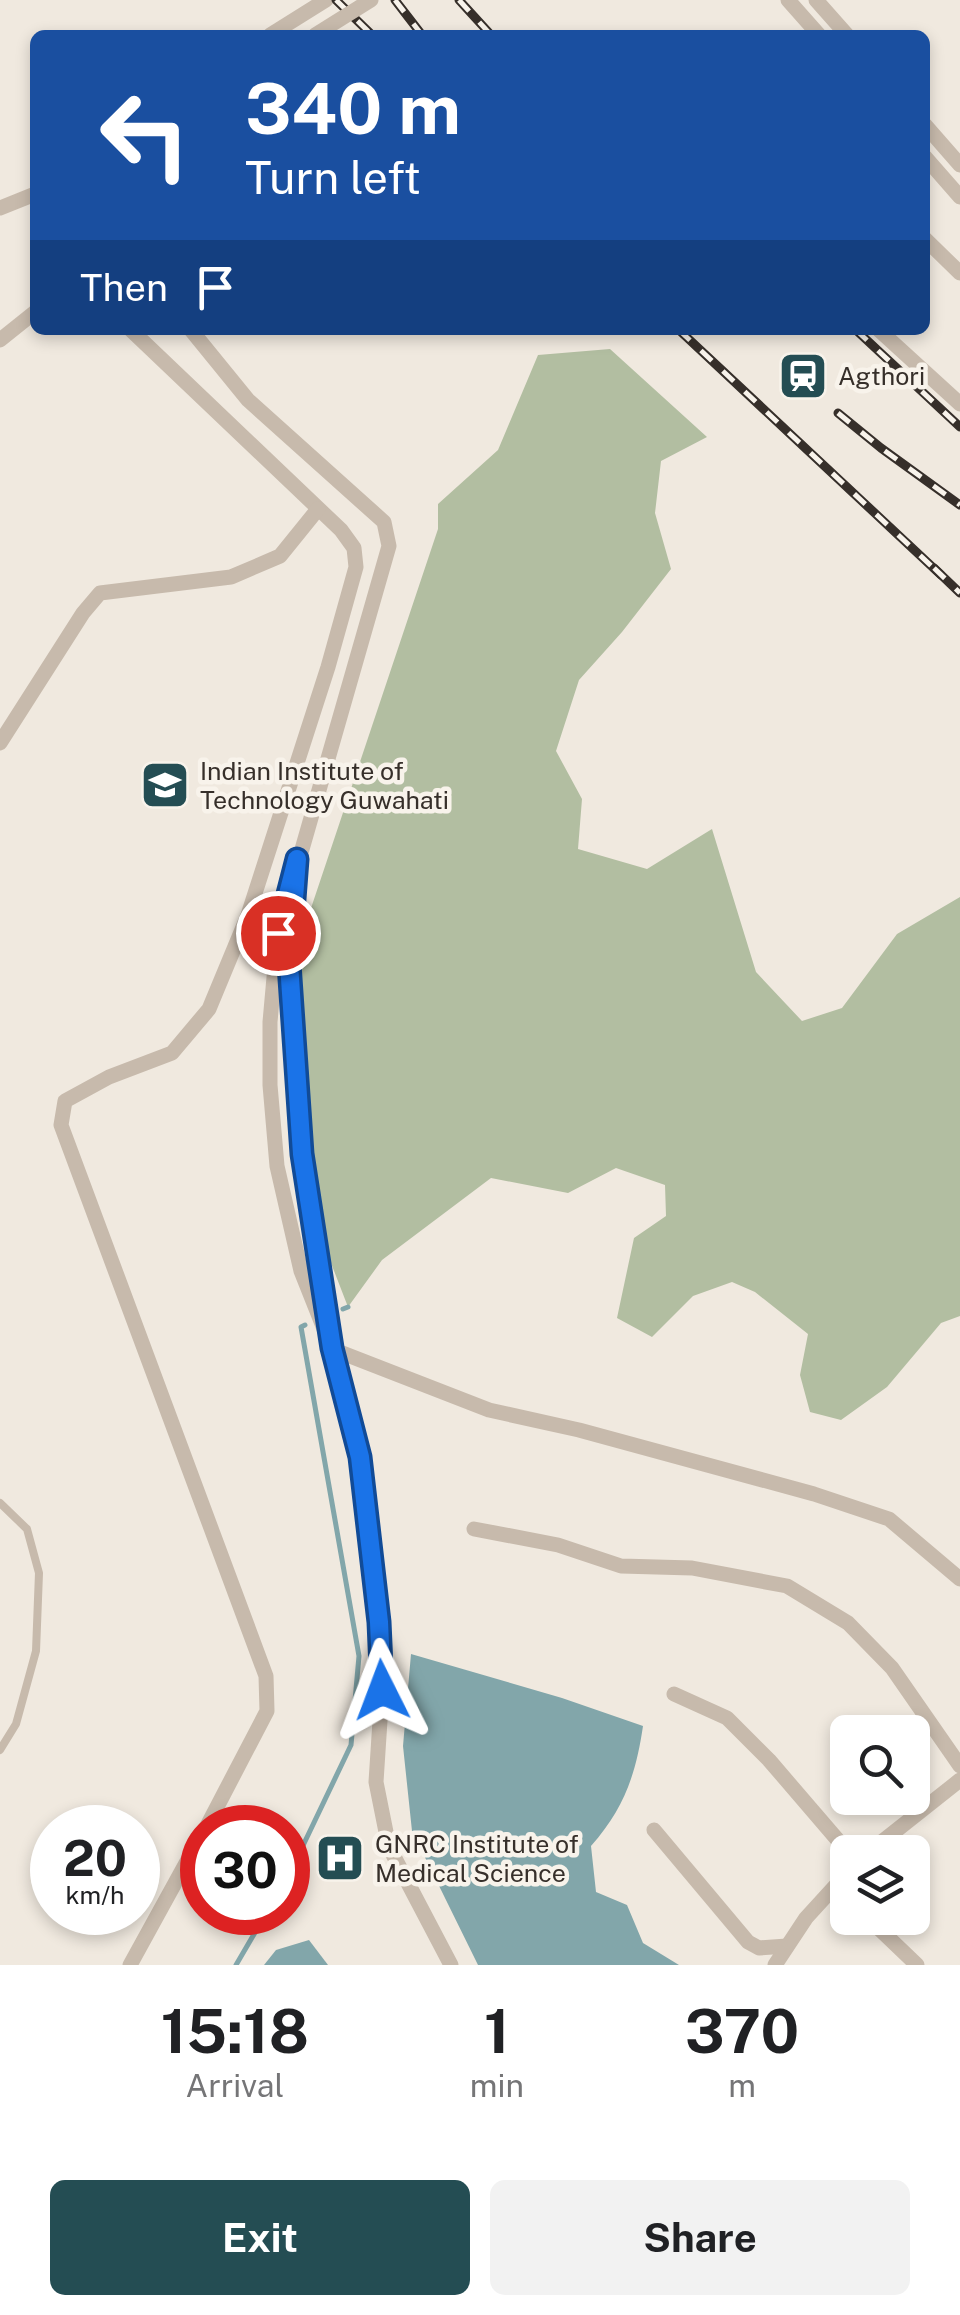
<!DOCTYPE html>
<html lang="en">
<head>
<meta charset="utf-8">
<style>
  body { margin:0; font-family:"Public Sans",sans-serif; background:#f2f2f2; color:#202124; height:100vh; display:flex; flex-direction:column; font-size:38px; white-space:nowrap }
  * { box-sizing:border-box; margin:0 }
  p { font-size:32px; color:#757577 }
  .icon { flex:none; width:55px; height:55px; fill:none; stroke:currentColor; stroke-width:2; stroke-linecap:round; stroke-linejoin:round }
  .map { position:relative; height:1965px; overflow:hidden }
  .sheet { display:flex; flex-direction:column; background:#fff; flex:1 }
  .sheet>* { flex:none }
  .guide { position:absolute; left:30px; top:30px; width:900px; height:305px; border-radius:15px; box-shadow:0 5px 15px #0003; background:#1a4fa0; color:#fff; overflow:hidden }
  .buttons { position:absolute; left:830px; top:1715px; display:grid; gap:20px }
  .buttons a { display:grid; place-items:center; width:100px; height:100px; border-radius:15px; background:#fff; box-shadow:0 5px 15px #0003; font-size:50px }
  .speed { position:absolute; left:30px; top:1805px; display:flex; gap:20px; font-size:50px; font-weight:700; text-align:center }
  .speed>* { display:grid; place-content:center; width:130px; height:130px; border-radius:50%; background:#fff; box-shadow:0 5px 15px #0003; line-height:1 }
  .speed small { font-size:25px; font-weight:400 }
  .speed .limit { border:15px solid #d22; background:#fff; color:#111 }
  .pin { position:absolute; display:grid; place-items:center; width:85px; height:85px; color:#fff; margin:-42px; border:5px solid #fff; border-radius:50%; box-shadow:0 2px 10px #0007 }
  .me { position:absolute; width:110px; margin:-55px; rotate:357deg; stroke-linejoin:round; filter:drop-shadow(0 0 8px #0008) }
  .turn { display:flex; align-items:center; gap:35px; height:210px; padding:0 50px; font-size:45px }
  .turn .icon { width:130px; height:130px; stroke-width:2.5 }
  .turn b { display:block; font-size:70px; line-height:85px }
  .then { display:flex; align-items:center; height:95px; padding:0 50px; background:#0003; gap:20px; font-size:38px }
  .eta { display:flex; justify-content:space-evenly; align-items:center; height:170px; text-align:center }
  .eta b { font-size:60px; font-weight:700; line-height:70px }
  .primary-button { display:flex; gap:20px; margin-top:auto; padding:20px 50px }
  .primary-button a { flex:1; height:115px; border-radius:15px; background:#244d53; color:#fff; font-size:40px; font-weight:700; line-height:115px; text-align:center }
  .primary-button a+a { background:#f2f2f2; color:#202124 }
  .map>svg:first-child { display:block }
  .green { fill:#b2bea1 }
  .water { fill:#82a6aa }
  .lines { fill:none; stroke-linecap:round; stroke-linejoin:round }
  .stream { stroke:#82a6aa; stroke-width:5 }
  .lane { stroke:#c7baac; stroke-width:8 }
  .street { stroke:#c7baac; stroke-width:15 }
  .rail-casing { stroke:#362f2a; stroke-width:9 }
  .rail { stroke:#f8f3eb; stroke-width:5; stroke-dasharray:15; stroke-linecap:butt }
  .street-bridge { stroke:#c7baac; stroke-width:15 }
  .route-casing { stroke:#114b97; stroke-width:25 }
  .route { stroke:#1a73e8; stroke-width:18 }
  .labels { text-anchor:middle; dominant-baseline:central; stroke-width:9; stroke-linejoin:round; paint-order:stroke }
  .poi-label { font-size:25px; fill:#362f2a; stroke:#f8f3eb; text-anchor:start }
</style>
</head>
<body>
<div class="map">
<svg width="960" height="1965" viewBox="0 0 960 1965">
  <rect width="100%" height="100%" fill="#f0e9df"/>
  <polygon class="green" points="610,349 707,437 661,461 655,513 671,569 622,632 579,680 556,751 582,799 578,849 647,869 712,829 756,972 802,1021 842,1008 897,934 960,897 960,1316 941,1323 887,1387 841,1420 810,1412 800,1375 808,1334 755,1292 732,1282 693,1296 652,1337 617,1318 634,1238 666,1216 665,1185 616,1168 568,1193 491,1178 382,1260 348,1307 319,1232 298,947 438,529 438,504 498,450 538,355"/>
  <g class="water">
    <path d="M411,1654L562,1698L643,1726C636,1774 624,1809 591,1846L596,1892L627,1905L643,1943L679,1965H478L412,1831L403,1746Z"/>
    <polygon points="309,1940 328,1965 264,1965 276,1950"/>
  </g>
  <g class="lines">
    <g class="stream">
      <polyline points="343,1309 348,1307"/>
      <polyline points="288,1877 351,1745 359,1656 301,1327 305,1325"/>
      <polyline points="236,1965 267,1912"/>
    </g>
    <polyline class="lane" points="0,1503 27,1529 39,1573 36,1651 16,1724 0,1750"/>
    <g class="street">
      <polyline points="788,0 819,35"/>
      <polyline points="816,0 847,35"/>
      <polyline points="270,35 326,0"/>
      <polyline points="925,125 960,165"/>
      <polyline points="925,157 960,197"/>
      <polyline points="0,208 35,194"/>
      <polyline points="925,239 960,273"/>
      <polyline points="131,330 341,530 354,548 356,567 328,667 248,915 209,1009 172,1053 109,1077 65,1101 61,1125 266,1676 267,1711 206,1828"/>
      <polyline points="191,330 248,400 384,522 389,546 278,933 270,1022 270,1085 277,1166 301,1271 332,1349 489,1410 579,1430 814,1494 889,1519 960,1579"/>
      <polyline points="879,330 960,404"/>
      <polyline points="0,340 35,312"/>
      <polyline points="0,743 83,613 100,593 231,577 280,556 318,509"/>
      <path d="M294,903C283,1035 302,1183 326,1313"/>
      <polyline points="331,1341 360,1457 379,1623 382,1690 376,1782 389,1847 451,1965"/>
      <polyline points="474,1529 558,1545 621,1566 692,1568 787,1586 848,1623 892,1668 960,1766"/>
      <polyline points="674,1694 727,1718 769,1760 848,1852"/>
      <polyline points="654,1830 748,1942 759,1948 787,1946"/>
      <polyline points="869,1852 960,1780"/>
      <polyline points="868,1918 917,1965"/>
      <polyline points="130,1965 202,1834"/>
      <polyline points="775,1965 806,1918 848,1872"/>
    </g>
    <g class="rail-casing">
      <g id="rail">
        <polyline points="336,0 372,35"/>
        <polyline points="395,0 422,35"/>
        <polyline points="459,0 491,35"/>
        <polyline points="679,330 941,575"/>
        <polyline points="856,330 960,427"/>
        <polyline points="838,413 881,448 960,505"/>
        <polyline points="934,568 960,593"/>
      </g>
    </g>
    <use href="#rail" class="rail"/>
    <polyline class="street-bridge" points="315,35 371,0"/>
  </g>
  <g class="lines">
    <g class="route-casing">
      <polyline id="route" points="278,933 297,859 289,964 302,1154 332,1348 360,1457 379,1622 382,1690"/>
    </g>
    <use href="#route" class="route"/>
  </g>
  <defs>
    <g id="station-square" transform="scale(2.5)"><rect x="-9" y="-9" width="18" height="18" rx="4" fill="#244d53" stroke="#f8f3eb"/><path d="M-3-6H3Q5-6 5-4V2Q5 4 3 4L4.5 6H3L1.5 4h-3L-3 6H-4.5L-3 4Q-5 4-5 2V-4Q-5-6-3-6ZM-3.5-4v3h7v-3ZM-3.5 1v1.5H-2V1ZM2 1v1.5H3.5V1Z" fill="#fff"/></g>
    <g id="university-square" transform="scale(2.5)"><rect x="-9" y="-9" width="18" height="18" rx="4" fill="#244d53" stroke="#f8f3eb"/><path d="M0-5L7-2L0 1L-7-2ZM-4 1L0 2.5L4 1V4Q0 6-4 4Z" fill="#fff"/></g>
    <g id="hospital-square" transform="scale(2.5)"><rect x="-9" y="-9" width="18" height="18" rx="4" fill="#244d53" stroke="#f8f3eb"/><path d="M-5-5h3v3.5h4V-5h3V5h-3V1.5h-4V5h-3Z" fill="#fff"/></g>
  </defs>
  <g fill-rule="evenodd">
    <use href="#station-square" x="803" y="376"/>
    <use href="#university-square" x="165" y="785"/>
    <use href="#hospital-square" x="340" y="1858"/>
  </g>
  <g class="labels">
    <g class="poi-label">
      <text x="838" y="376">Agthori</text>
      <text x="200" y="771">Indian Institute of<tspan x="200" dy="29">Technology Guwahati</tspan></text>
      <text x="375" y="1844">GNRC Institute of<tspan x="375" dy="29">Medical Science</tspan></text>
    </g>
  </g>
</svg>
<div class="buttons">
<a><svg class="icon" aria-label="search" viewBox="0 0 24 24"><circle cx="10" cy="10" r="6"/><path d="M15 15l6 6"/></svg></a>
<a><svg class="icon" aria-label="layers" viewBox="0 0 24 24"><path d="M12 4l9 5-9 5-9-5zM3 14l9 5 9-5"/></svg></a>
</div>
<div class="speed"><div>20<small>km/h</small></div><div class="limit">30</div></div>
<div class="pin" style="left:278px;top:933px;background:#d93025"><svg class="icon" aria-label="arrive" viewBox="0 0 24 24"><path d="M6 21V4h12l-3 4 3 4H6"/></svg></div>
<svg class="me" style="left:382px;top:1690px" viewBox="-20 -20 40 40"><path d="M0-17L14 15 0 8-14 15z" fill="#1a73e8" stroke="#fff" stroke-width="4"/></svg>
<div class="guide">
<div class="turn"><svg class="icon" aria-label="left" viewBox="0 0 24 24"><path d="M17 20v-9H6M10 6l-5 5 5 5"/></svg><div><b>340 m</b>Turn left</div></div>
<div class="then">Then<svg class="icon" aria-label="arrive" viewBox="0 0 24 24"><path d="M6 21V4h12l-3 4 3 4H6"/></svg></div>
</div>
</div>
<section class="sheet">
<div class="eta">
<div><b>15:18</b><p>Arrival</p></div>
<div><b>1</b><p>min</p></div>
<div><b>370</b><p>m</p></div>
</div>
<div class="primary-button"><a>Exit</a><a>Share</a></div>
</section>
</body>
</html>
